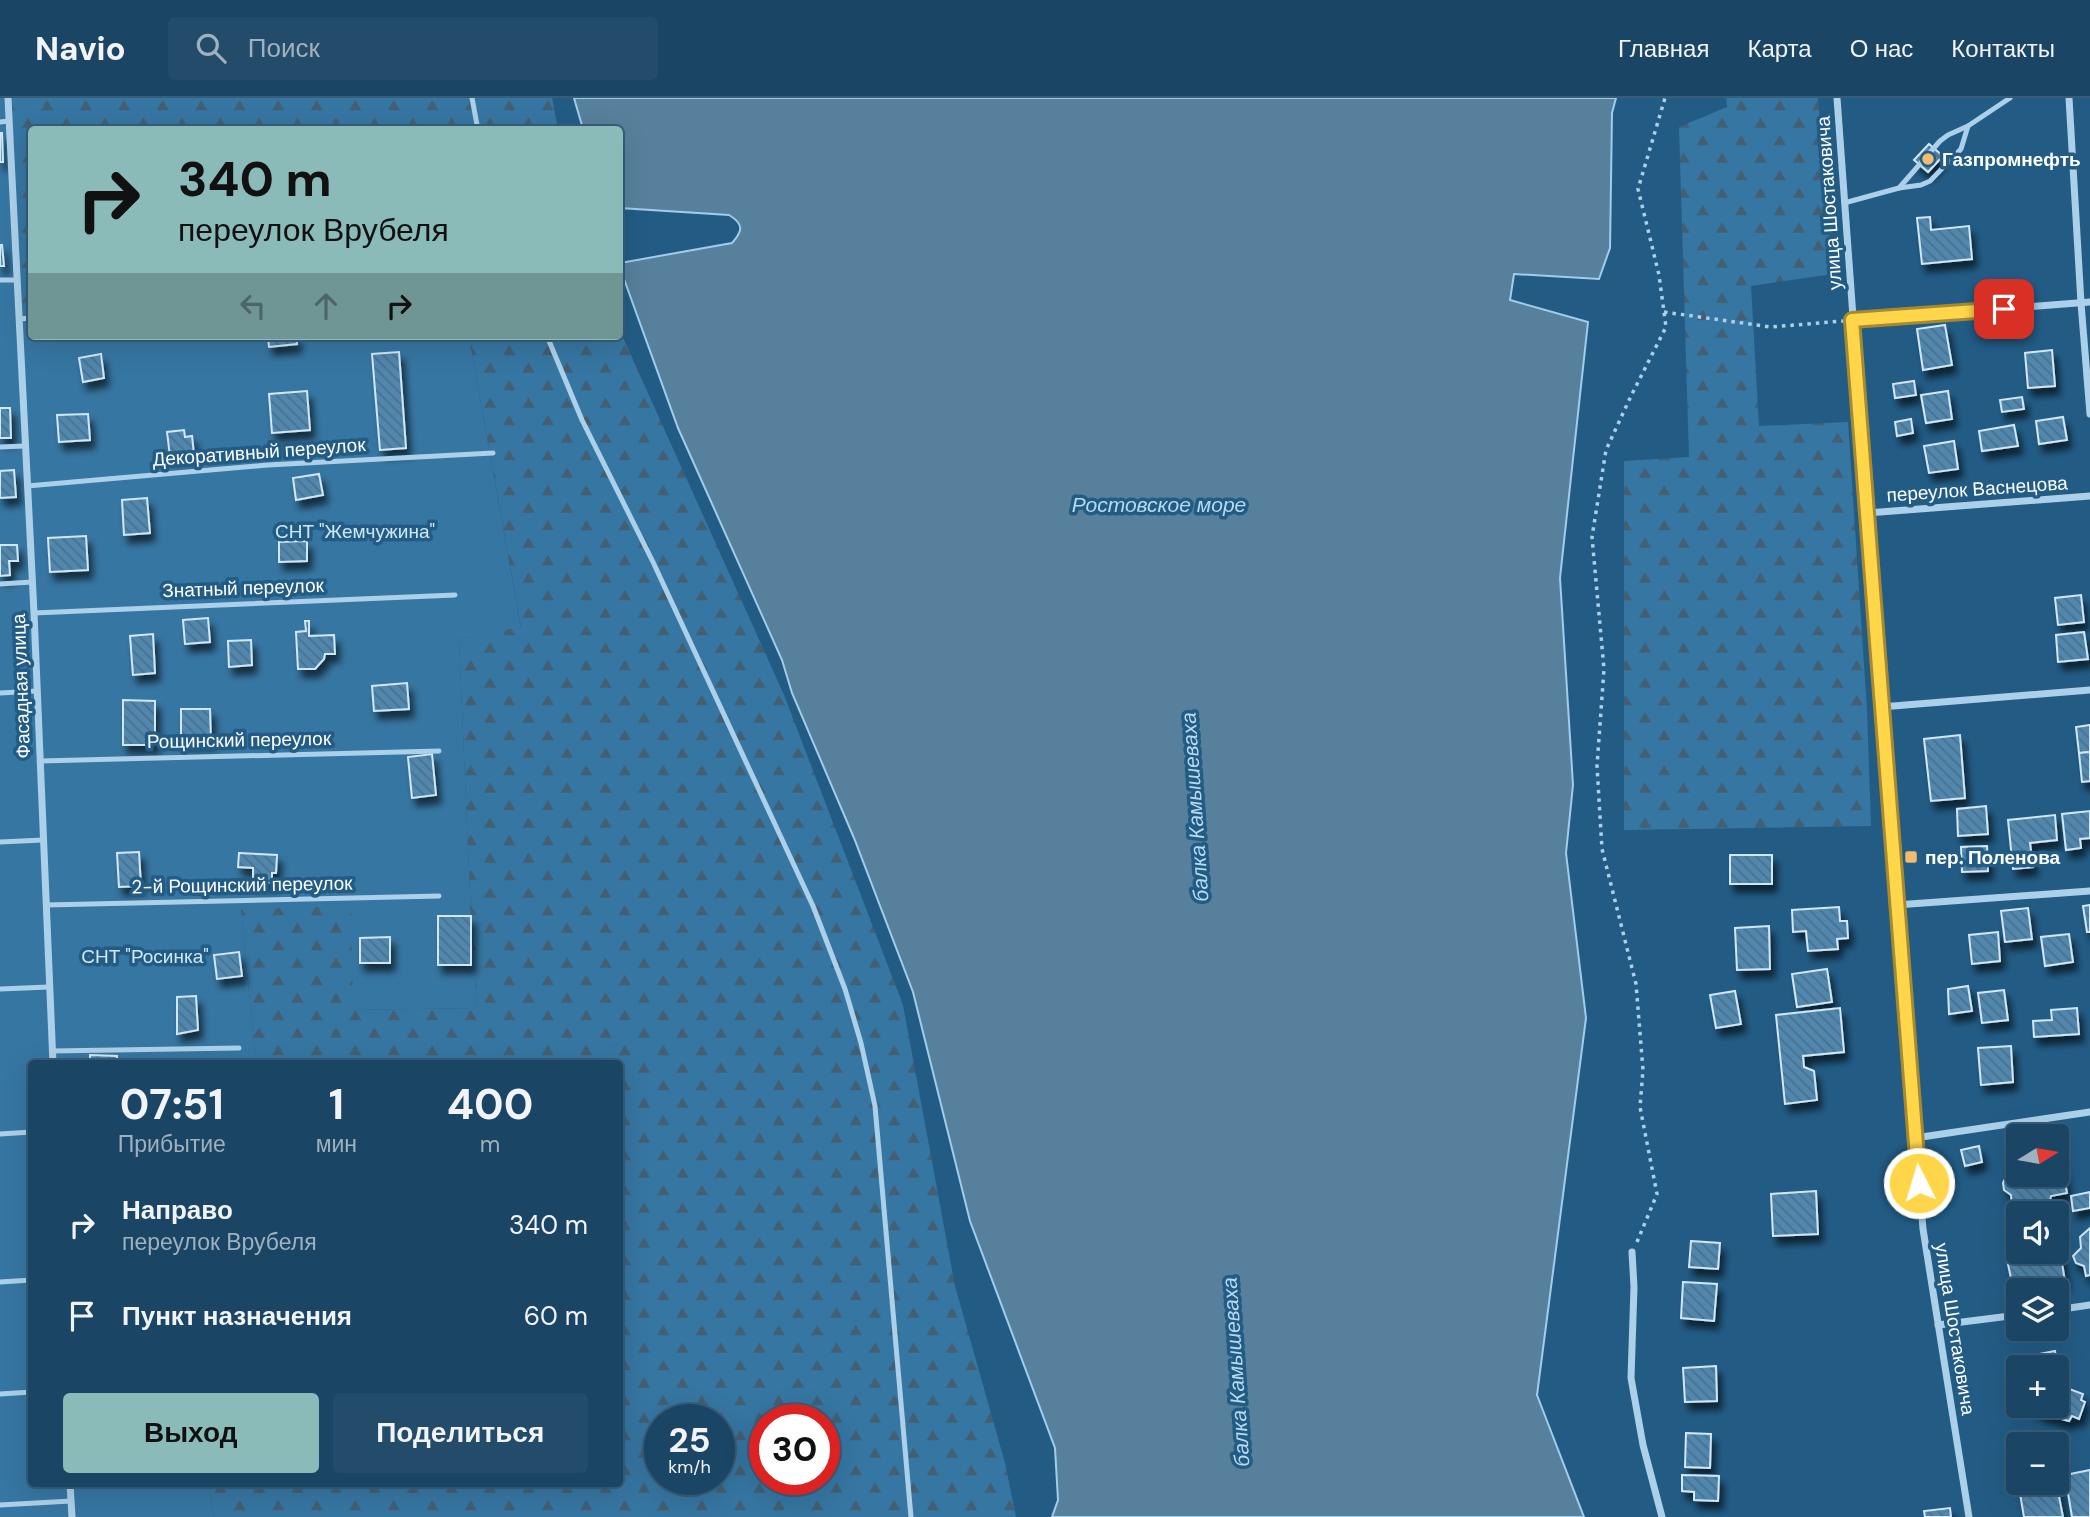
<!DOCTYPE html>
<html lang="ru">
<head>
<meta charset="utf-8">
<style>
  body { margin:0; font-family:"DM Sans",sans-serif; background:#234c6a; color:#f1f3f6; height:100vh; display:flex; flex-direction:column; font-size:26px; white-space:nowrap }
  * { box-sizing:border-box; margin:0 }
  p { font-size:23px; color:#9fb1bf }
  .icon { flex:none; width:38px; height:38px; fill:none; stroke:currentColor; stroke-width:2; stroke-linecap:round; stroke-linejoin:round }
  .map { position:relative; flex:1; overflow:hidden }
  .drawer { position:absolute; left:28px; top:962px; width:595px; height:427px; display:flex; flex-direction:column; background:#1a4564; border-radius:7px; box-shadow:0 7px 28px #0002,0 0 0 2px #385d78 }
  .drawer>* { flex:none }
  .banner { position:absolute; left:28px; top:28px; width:595px; height:214px; border-radius:7px; box-shadow:0 7px 28px #0002,0 0 0 2px #385d78; background:#8bbbb9; color:#111; overflow:hidden }
  .needle { width:46px; rotate:79deg }
  .tools { position:absolute; left:2006px; top:1026px; display:grid; gap:14px }
  .tools a { display:grid; place-items:center; width:63px; height:63px; border-radius:7px; background:#1a4564; box-shadow:0 7px 28px #0002,0 0 0 2px #385d78; font-size:35px }
  .speed { position:absolute; left:644px; top:1306px; display:flex; gap:14px; font-size:35px; font-weight:700; text-align:center }
  .speed>* { display:grid; place-content:center; width:91px; height:91px; border-radius:50%; background:#1a4564; box-shadow:0 7px 28px #0002,0 0 0 2px #385d78; line-height:1 }
  .speed small { font-size:18px; font-weight:400 }
  .speed .limit { border:10px solid #d22; background:#fff; color:#111 }
  .pin { position:absolute; display:grid; place-items:center; width:60px; height:60px; color:#fff; margin:-30px; border-radius:14px; box-shadow:0 4px 10px #0006 }
  .me { position:absolute; width:77px; margin:-38px; rotate:355deg; stroke-linejoin:round; filter:drop-shadow(0 0 5px #0008) }
  .turn { display:flex; align-items:center; gap:24px; height:147px; padding:0 35px; font-size:32px }
  .turn .icon { width:91px; height:91px; stroke-width:2.5 }
  .turn b { display:block; font-size:49px; line-height:60px }
  .lanes { display:flex; align-items:center; height:66px; padding:0 35px; background:#0003; justify-content:center; gap:35px; direction:ltr }
  .lanes .off { opacity:.35 }
  .eta { display:flex; justify-content:space-evenly; align-items:center; height:119px; text-align:center }
  .eta b { font-size:42px; font-weight:700; line-height:49px }
  .primary-button { display:flex; gap:14px; margin-top:auto; padding:14px 35px }
  .primary-button a { flex:1; height:80px; border-radius:7px; background:#8bbbb9; color:#111; font-size:28px; font-weight:700; line-height:80px; text-align:center }
  .primary-button a+a { background:#234c6a; color:#f1f3f6 }
  ul { padding:0; list-style:none }
  li { display:flex; align-items:center; gap:21px; height:91px; padding:0 35px }
  li div { flex:1 }
  li b { display:block; font-size:26px }
  li em { font-style:normal }
  header { display:flex; align-items:center; gap:42px; box-sizing:border-box; height:98px; padding:0 35px; background:#1a4564; border-bottom:2px solid #385d78 }
  header strong { font-size:33px }
  nav { display:flex; gap:38px; margin-inline-start:auto; font-size:24px }
  .search { width:490px; height:63px; background:#234c6a; display:flex; align-items:center; gap:18px; box-sizing:border-box; padding:0 24px; border-radius:7px; color:#9fb1bf; font-size:26px }
  .map>svg:first-child { display:block }
  .green { fill:#3676a2 }
  .forest { fill:url(#forest-firs); fill-rule:evenodd }
  .water { fill:#57809c; stroke:#a0cdea; stroke-width:2 }
  .building { fill:url(#building-back-hatch); stroke:#d0e7f7; stroke-width:2; filter:url(#shadow) }
  .lines { fill:none; stroke-linecap:round; stroke-linejoin:round }
  .path { stroke:#acd0e9; stroke-width:3.5; stroke-dasharray:3.5 5; stroke-linecap:butt }
  .lane { stroke:#acd0e9; stroke-width:5 }
  .street { stroke:#acd0e9; stroke-width:7 }
  .route-casing { stroke:#a68a30; stroke-width:18 }
  .route { stroke:#ffd54a; stroke-width:12 }
  .poi-dot { fill:#f4ba6e; stroke:#225c85; stroke-width:2.5 }
  .labels { text-anchor:middle; dominant-baseline:central; stroke-width:7; stroke-linejoin:round; paint-order:stroke }
  .poi-label { font-size:19px; font-weight:bold; fill:#fff; stroke:#225c85; text-anchor:start }
  .street-label { font-size:19px; fill:#fff; stroke:#225c85 }
  .park-label { font-size:19px; fill:#d0e7f7; stroke:#225c85 }
  .water-label { font-size:21px; font-style:italic; fill:#b7daf0; stroke:#225c85 }
</style>
</head>
<body>
<header>
<strong>Navio</strong>
<div class="search"><svg class="icon" aria-label="search" viewBox="0 0 24 24"><circle cx="10" cy="10" r="6"/><path d="M15 15l6 6"/></svg>Поиск</div>
<nav><a>Главная</a><a>Карта</a><a>О нас</a><a>Контакты</a></nav>
</header>
<div class="map">
<svg width="2090" height="1419" viewBox="0 0 2090 1419">
  <defs>
    <pattern id="forest-firs" width="22" height="20" patternUnits="userSpaceOnUse" patternTransform="scale(1.75)"><rect width="22" height="20" fill="#3676a2"/><path d="M5 1l3.5 6h-7zM16 11l3.5 6h-7z" fill="#425f73"/></pattern>
    <pattern id="building-back-hatch" width="6" height="6" patternUnits="userSpaceOnUse" patternTransform="scale(1.75)"><rect width="6" height="6" fill="#4f87af"/><path d="M-1 5l2 2M0 0l6 6M5-1l2 2" fill="none" stroke="#4e6f87"/></pattern>
    <filter id="shadow"><feDropShadow dx="4.5" dy="8" stdDeviation="3.5" flood-color="#0009"/></filter>
  </defs>
  <rect width="100%" height="100%" fill="#225c85"/>
  <polygon class="green" points="0,0 7,0 31,221 32,238 469,238 521,530 459,541 471,818 477,910 353,912 241,811 255,956 252,966 32,966 32,1386 208,1386 214,1419 0,1419"/>
  <g class="forest">
    <polygon points="7,0 552,0 558,31 32,32 31,221 18,222"/>
    <polygon points="1726,0 1818,0 1833,176 1751,188 1759,328 1848,324 1867,612 1871,728 1624,732 1624,363 1689,359 1679,29 1727,9"/>
    <path d="M620,233L784,597L903,907L955,1188L1005,1365L1016,1419H214L208,1386H620V966H252L255,956L241,811L351,808L353,912L477,910L471,818L459,541L521,529L469,238H620ZM660,1321H719V1381H660ZM765,1321H824V1381H765Z"/>
  </g>
  <path class="water" d="M574,0H1616L1612,15L1610,150L1599,181L1514,176L1510,202L1588,224L1560,480L1573,687L1566,755L1586,920L1537,1297L1584,1419H1052L1058,1402L1055,1350L970,1123L913,894L854,740L792,595L782,562L678,330L620,170V165L732,145C743,133 744,126 729,117L620,110V32L583,31Z"/>
  <g class="building">
    <polygon points="0,35 2,35 3,64 0,64"/>
    <polygon points="1929,46 1943,58 1928,74 1914,62"/>
    <polygon points="1930,119 1931,132 1969,128 1972,161 1922,166 1917,120"/>
    <polygon points="0,147 2,147 4,168 0,168"/>
    <polygon points="1945,227 1952,267 1923,272 1917,231"/>
    <polygon points="268,238 296,238 297,246 269,249"/>
    <polygon points="2052,252 2055,288 2028,290 2025,255"/>
    <polygon points="399,254 406,350 380,352 372,256"/>
    <polygon points="101,256 104,280 83,284 79,260"/>
    <polygon points="1914,283 1916,297 1895,300 1893,286"/>
    <polygon points="307,293 310,332 272,335 269,296"/>
    <polygon points="1948,293 1952,321 1926,325 1921,297"/>
    <polygon points="2022,299 2024,311 2002,314 2000,302"/>
    <polygon points="0,310 10,310 11,340 0,340"/>
    <polygon points="88,316 90,342 59,344 57,317"/>
    <polygon points="2063,319 2067,342 2039,346 2036,323"/>
    <polygon points="1911,321 1913,335 1897,338 1895,324"/>
    <polygon points="2014,327 2018,348 1982,353 1979,333"/>
    <polygon points="184,332 185,339 192,338 194,356 170,358 167,334"/>
    <polygon points="1954,343 1958,371 1929,375 1924,348"/>
    <polygon points="14,372 16,399 0,400 0,373"/>
    <polygon points="319,376 323,397 296,402 293,380"/>
    <polygon points="147,400 150,435 124,437 122,402"/>
    <polygon points="86,438 88,472 50,474 48,440"/>
    <polygon points="307,443 307,463 279,464 279,444"/>
    <polygon points="0,447 17,447 18,463 9,463 10,477 0,478"/>
    <polygon points="2081,497 2084,524 2058,527 2055,500"/>
    <polygon points="208,520 210,544 185,546 183,522"/>
    <polygon points="305,523 309,523 309,538 334,537 335,556 325,556 324,561 315,571 298,571 296,534 306,533"/>
    <polygon points="2084,534 2088,561 2058,564 2056,537"/>
    <polygon points="153,536 155,575 133,577 130,538"/>
    <polygon points="251,542 252,567 229,569 228,543"/>
    <polygon points="407,585 409,611 374,613 372,588"/>
    <polygon points="123,602 155,603 155,647 123,647"/>
    <polygon points="181,611 210,611 211,643 181,644"/>
    <polygon points="2090,627 2090,654 2079,655 2076,629"/>
    <polygon points="1960,637 1965,700 1931,703 1924,641"/>
    <polygon points="2090,654 2090,683 2082,684 2079,655"/>
    <polygon points="432,656 436,697 412,700 408,659"/>
    <polygon points="1986,708 1988,736 1958,738 1957,711"/>
    <polygon points="2090,713 2090,740 2080,741 2081,750 2066,752 2062,716"/>
    <polygon points="2055,717 2057,742 2030,745 2033,769 2013,771 2008,722"/>
    <polygon points="1987,748 1988,773 1962,774 1961,749"/>
    <polygon points="139,754 141,788 119,789 117,755"/>
    <polygon points="239,755 277,757 276,775 272,775 272,785 253,784 253,770 238,769"/>
    <rect x="1730" y="757" width="42" height="29"/>
    <polygon points="2090,807 2090,834 2087,834 2083,808"/>
    <polygon points="1839,809 1840,823 1847,823 1848,840 1837,841 1838,851 1808,853 1806,833 1793,834 1792,812"/>
    <polygon points="2028,810 2032,841 2005,844 2001,813"/>
    <rect x="438" y="818" width="33" height="49"/>
    <polygon points="1769,828 1770,871 1737,872 1735,830"/>
    <polygon points="1998,834 2000,863 1972,866 1969,837"/>
    <polygon points="2069,836 2073,864 2045,868 2041,839"/>
    <polygon points="390,839 390,865 360,865 360,840"/>
    <polygon points="239,854 242,878 217,881 214,857"/>
    <polygon points="1827,871 1832,904 1797,909 1792,876"/>
    <polygon points="1968,888 1972,913 1949,916 1948,891"/>
    <polygon points="2004,892 2008,922 1982,925 1978,895"/>
    <polygon points="1735,893 1741,926 1716,930 1710,897"/>
    <polygon points="196,898 198,932 177,936 177,899"/>
    <polygon points="1840,910 1844,954 1803,958 1804,969 1814,973 1817,1002 1785,1006 1776,917"/>
    <polygon points="2077,910 2079,936 2034,939 2033,923 2052,922 2051,912"/>
    <polygon points="2011,948 2013,984 1981,987 1978,950"/>
    <polygon points="90,957 117,958 117,966 90,966"/>
    <polygon points="1979,1048 1982,1064 1965,1068 1961,1052"/>
    <polygon points="2018,1065 2018,1076 2056,1076 2056,1069 2062,1068 2067,1095 2051,1098 2049,1107 2033,1110 2025,1107 2012,1108 2011,1097 2004,1092 2003,1085 2007,1077 2005,1069"/>
    <polygon points="1816,1093 1818,1136 1773,1138 1771,1096"/>
    <polygon points="2090,1094 2090,1110 2073,1113 2071,1098"/>
    <polygon points="2090,1130 2090,1177 2086,1178 2084,1168 2076,1165 2073,1158 2081,1150 2080,1139"/>
    <polygon points="1691,1143 1720,1145 1718,1171 1689,1169"/>
    <polygon points="2059,1148 2065,1183 2036,1189 2037,1192 2018,1192 2017,1210 2007,1161 2022,1153 2056,1153 2056,1149"/>
    <polygon points="1683,1184 1717,1186 1714,1223 1681,1220"/>
    <polygon points="2055,1253 2059,1277 2056,1278 2056,1269 2018,1269 2018,1276 2012,1277 2009,1262"/>
    <polygon points="1716,1268 1717,1303 1685,1304 1683,1270"/>
    <polygon points="2056,1286 2083,1296 2081,1302 2085,1304 2079,1321 2072,1318 2069,1323 2039,1315 2037,1311 2025,1308 2056,1307"/>
    <polygon points="1686,1335 1711,1336 1710,1370 1685,1369"/>
    <polygon points="2051,1341 2052,1346 2028,1346"/>
    <polygon points="2090,1372 2090,1419 2072,1419 2065,1377"/>
    <polygon points="1682,1377 1719,1378 1718,1403 1694,1402 1694,1394 1682,1393"/>
    <polygon points="2056,1383 2063,1419 2024,1419 2018,1384"/>
    <polygon points="1950,1410 1951,1419 1925,1419 1924,1413"/>
  </g>
  <g class="lines">
    <g class="path">
      <polyline points="1664,214 1771,229 1843,223"/>
      <polyline points="1637,1144 1657,1096 1640,1009 1643,972 1636,886 1602,751 1597,668 1604,571 1592,439 1606,352 1631,298 1666,229 1659,177 1638,91 1665,0"/>
    </g>
    <g class="lane">
      <polyline points="472,0 478,32"/>
      <polyline points="0,24 9,23"/>
      <polyline points="1899,90 1940,43 1948,37 1968,28"/>
      <polyline points="1844,105 1899,90 1921,87 1930,83 1961,51 1968,28 2010,0"/>
      <polyline points="0,182 17,182"/>
      <polyline points="19,221 32,220"/>
      <polyline points="547,238 582,322 653,464 813,808 845,891 861,945 875,1008 911,1419"/>
      <polyline points="0,349 25,348"/>
      <polyline points="27,388 268,367 493,355"/>
      <polyline points="0,486 32,484"/>
      <polyline points="34,515 455,497"/>
      <polyline points="0,595 37,593"/>
      <polyline points="40,663 439,653"/>
      <polyline points="0,744 43,742"/>
      <polyline points="46,807 439,798"/>
      <polyline points="0,891 49,889"/>
      <polyline points="52,953 239,950"/>
      <polyline points="0,1036 32,1034"/>
      <polyline points="0,1184 32,1182"/>
      <polyline points="0,1296 32,1294"/>
      <polyline points="0,1407 71,1403"/>
    </g>
    <g class="street">
      <polyline points="8,0 34,515 53,966"/>
      <polyline points="1837,0 1896,807 1923,1131 1969,1419"/>
      <polyline points="2069,0 2081,205 2090,316"/>
      <polyline points="1852,222 2090,204"/>
      <polyline points="1867,415 2090,398"/>
      <polyline points="1881,609 2090,592"/>
      <polyline points="1896,807 2090,793"/>
      <polyline points="1915,1040 2090,1014"/>
      <polyline points="1632,1154 1634,1189 1631,1280 1643,1347 1662,1419"/>
      <polyline points="2056,1212 2090,1207"/>
      <polyline points="1938,1227 2018,1217"/>
      <polyline points="70,1386 72,1419"/>
    </g>
  </g>
  <g class="lines">
    <g class="route-casing">
      <polyline id="route" points="1919,1085 1852,222 2004,211"/>
    </g>
    <use href="#route" class="route"/>
  </g>
  <g class="poi-dot">
    <circle cx="1928" cy="61" r="7"/>
    <rect x="1904" y="752" width="14" height="14" rx="3.5"/>
  </g>
  <g class="labels">
    <g class="poi-label">
      <text x="1942" y="61">Газпромнефть</text>
      <text x="1925" y="759">пер. Поленова</text>
    </g>
    <g class="street-label">
      <text transform="translate(1829 105) rotate(-94)">улица Шостаковича</text>
      <text transform="translate(259 354) rotate(-4)">Декоративный переулок</text>
      <text transform="translate(1977 391) rotate(-4)">переулок Васнецова</text>
      <text transform="translate(243 490) rotate(-2)">Знатный переулок</text>
      <text transform="translate(21 588) rotate(-92)">Фасадная улица</text>
      <text transform="translate(239 642) rotate(-1)">Рощинский переулок</text>
      <text transform="translate(242 787) rotate(-1)">2-й Рощинский переулок</text>
      <text transform="translate(1955 1231) rotate(81)">улица Шостаковича</text>
    </g>
    <g class="park-label">
      <text x="355" y="433">СНТ "Жемчужина"</text>
      <text x="145" y="858">СНТ "Росинка"</text>
    </g>
    <g class="water-label">
      <text x="1159" y="407">Ростовское море</text>
      <text transform="translate(1195 709) rotate(-94)">балка Камышеваха</text>
      <text transform="translate(1236 1274) rotate(-94)">балка Камышеваха</text>
    </g>
  </g>
</svg>
<div class="tools">
<a><svg class="needle" viewBox="-14 -14 28 28"><path d="M0-13l5 13h-10z" fill="#e53935"/><path d="M0 13l5-13h-10z" fill="#9fb1bf"/></svg></a>
<a><svg class="icon" aria-label="sound" viewBox="0 0 24 24"><path d="M4 9h4l5-4v14l-5-4H4zM17 9q2 3 0 6"/></svg></a>
<a><svg class="icon" aria-label="layers" viewBox="0 0 24 24"><path d="M12 4l9 5-9 5-9-5zM3 14l9 5 9-5"/></svg></a>
<a>+</a>
<a>−</a>
</div>
<div class="speed"><div>25<small>km/h</small></div><div class="limit">30</div></div>
<div class="pin" style="left:2004px;top:211px;background:#d93025"><svg class="icon" aria-label="arrive" viewBox="0 0 24 24"><path d="M6 21V4h12l-3 4 3 4H6"/></svg></div>
<svg class="me" style="left:1919px;top:1085px" viewBox="-20 -20 40 40"><circle r="17" fill="#ffd54a" stroke="#fff" stroke-width="3"/><path d="M0-11L8 9 0 5-8 9z" fill="#fff"/></svg>
<div class="banner">
<div class="turn"><svg class="icon" aria-label="right" viewBox="0 0 24 24"><path d="M7 20v-9h11M14 6l5 5-5 5"/></svg><div><b>340 m</b>переулок Врубеля</div></div>
<div class="lanes"><svg class="icon off" aria-label="left" viewBox="0 0 24 24"><path d="M17 20v-9H6M10 6l-5 5 5 5"/></svg><svg class="icon off" aria-label="ahead" viewBox="0 0 24 24"><path d="M12 20V5M6 11l6-6 6 6"/></svg><svg class="icon" aria-label="right" viewBox="0 0 24 24"><path d="M7 20v-9h11M14 6l5 5-5 5"/></svg></div>
</div>
<section class="drawer">
<div class="eta">
<div><b>07:51</b><p>Прибытие</p></div>
<div><b>1</b><p>мин</p></div>
<div><b>400</b><p>m</p></div>
</div>
<ul>
<li><svg class="icon" aria-label="right" viewBox="0 0 24 24"><path d="M7 20v-9h11M14 6l5 5-5 5"/></svg><div><b>Направо</b><p>переулок Врубеля</p></div><em>340 m</em></li>
<li><svg class="icon" aria-label="arrive" viewBox="0 0 24 24"><path d="M6 21V4h12l-3 4 3 4H6"/></svg><div><b>Пункт назначения</b></div><em>60 m</em></li>
</ul>
<div class="primary-button"><a>Выход</a><a>Поделиться</a></div>
</section>
</div>
</body>
</html>
